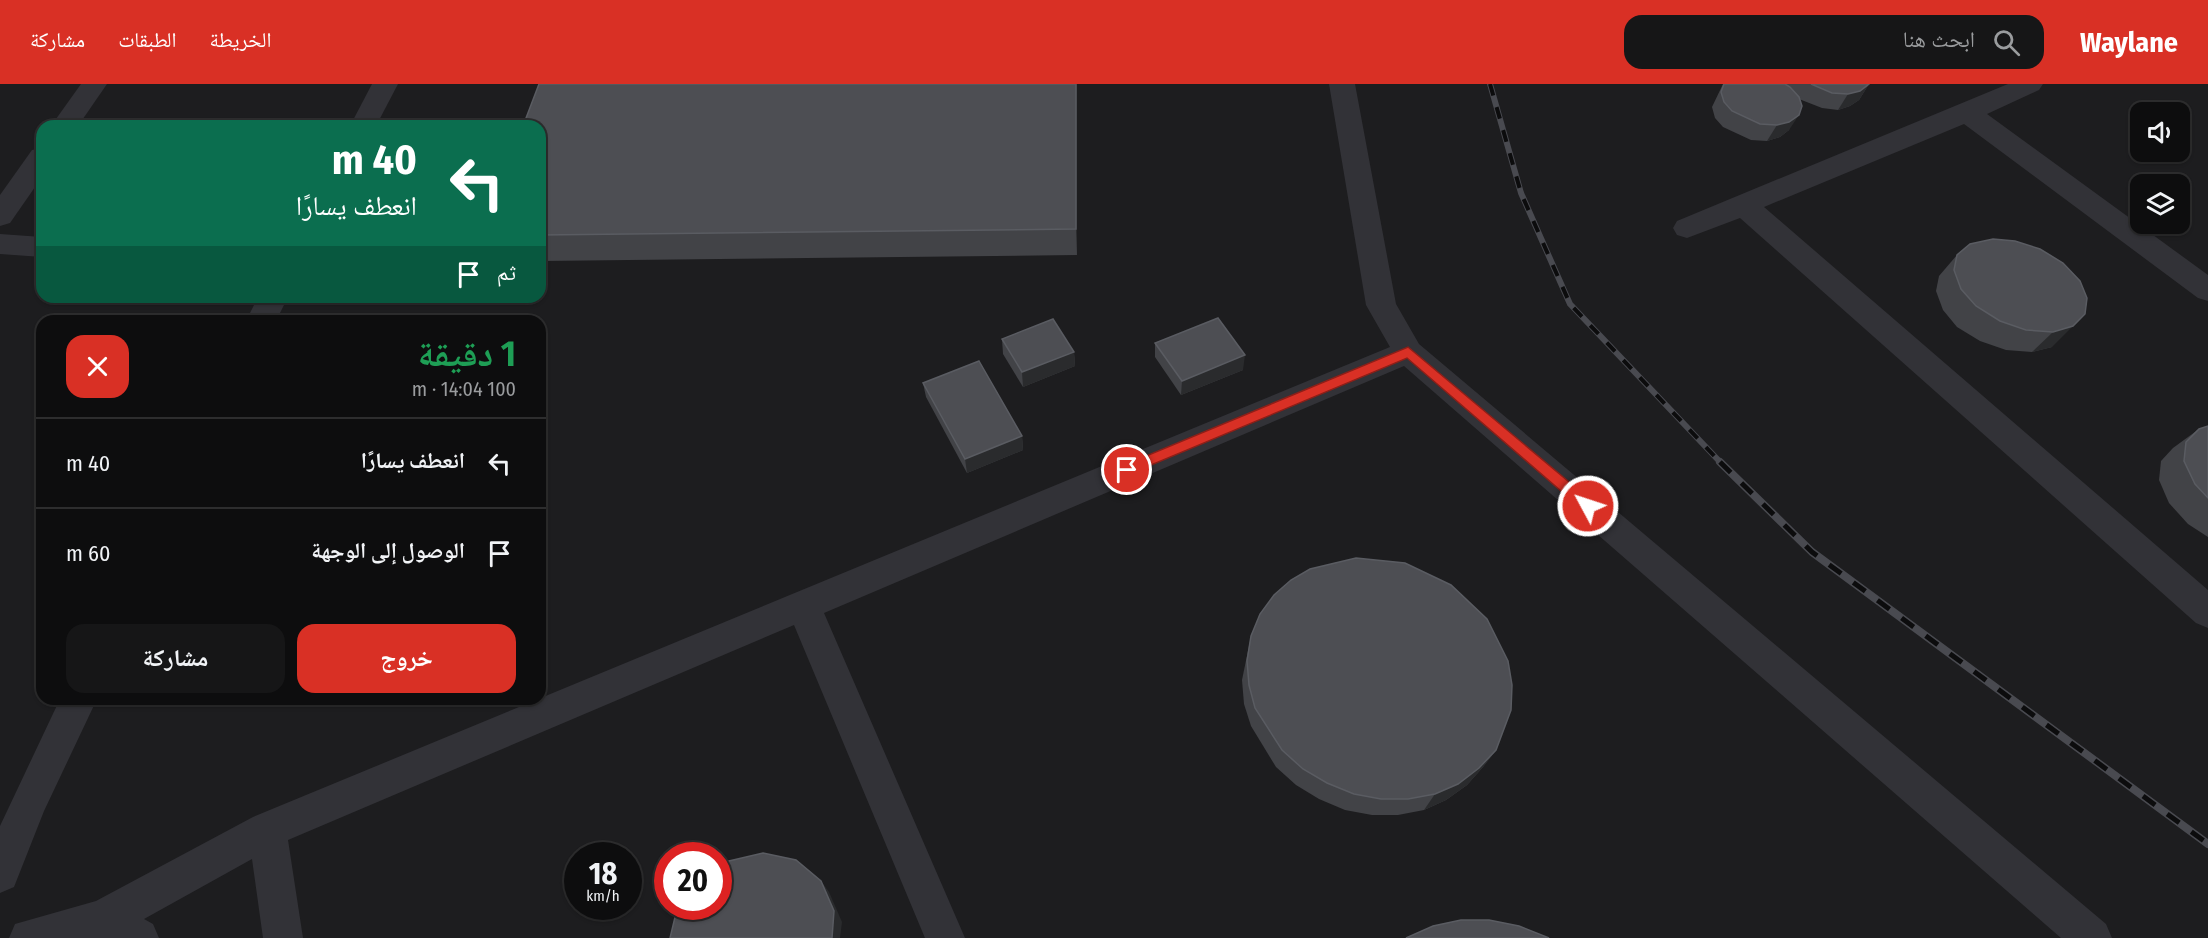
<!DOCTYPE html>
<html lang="ar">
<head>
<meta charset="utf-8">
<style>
  body { margin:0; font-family:"Fira Sans Condensed","Noto Naskh Arabic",sans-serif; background:#161617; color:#f1f3f6; direction:rtl; height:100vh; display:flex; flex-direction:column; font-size:22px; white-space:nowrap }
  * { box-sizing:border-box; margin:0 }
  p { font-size:20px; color:#9a9c9e }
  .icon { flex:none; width:33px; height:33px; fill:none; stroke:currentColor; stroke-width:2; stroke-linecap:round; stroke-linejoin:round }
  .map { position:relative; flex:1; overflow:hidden; direction:ltr }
  .panel { position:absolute; left:36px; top:231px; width:510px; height:390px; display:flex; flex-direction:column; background:#0d0d0e; border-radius:18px; box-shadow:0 2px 4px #0004,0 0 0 2px #2d2d2e; direction:rtl }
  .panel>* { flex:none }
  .guide { position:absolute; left:36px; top:36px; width:510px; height:183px; border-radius:18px; box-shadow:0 2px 4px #0004,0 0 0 2px #2d2d2e; direction:rtl; background:#0b6e4f; color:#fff; overflow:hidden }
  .buttons { position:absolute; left:2130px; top:18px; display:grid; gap:12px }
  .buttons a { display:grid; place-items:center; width:60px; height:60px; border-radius:12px; background:#0d0d0e; box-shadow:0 2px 4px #0004,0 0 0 2px #2d2d2e; font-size:30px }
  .speed { position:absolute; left:564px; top:758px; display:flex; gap:12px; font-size:30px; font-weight:700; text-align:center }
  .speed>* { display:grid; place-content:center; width:78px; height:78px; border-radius:50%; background:#0d0d0e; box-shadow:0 2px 4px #0004,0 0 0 2px #2d2d2e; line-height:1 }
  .speed small { font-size:15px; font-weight:400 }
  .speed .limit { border:9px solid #d22; background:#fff; color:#111 }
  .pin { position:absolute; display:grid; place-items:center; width:51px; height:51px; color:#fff; margin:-26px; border:3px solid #fff; border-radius:50%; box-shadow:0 2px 6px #0007 }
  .me { position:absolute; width:66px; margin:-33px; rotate:310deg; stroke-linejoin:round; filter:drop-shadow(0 0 4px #0008) }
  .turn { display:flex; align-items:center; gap:21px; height:126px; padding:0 30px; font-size:27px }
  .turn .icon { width:78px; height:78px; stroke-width:2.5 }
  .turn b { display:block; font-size:42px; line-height:51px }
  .then { display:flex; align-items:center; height:57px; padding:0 30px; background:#0003; gap:12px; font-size:22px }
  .round { display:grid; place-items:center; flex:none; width:63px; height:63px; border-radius:18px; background:#161617 }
  .summary { display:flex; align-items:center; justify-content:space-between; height:102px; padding:0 30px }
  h1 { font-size:36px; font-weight:700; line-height:45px; color:#1e9e55 }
  .action { display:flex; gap:12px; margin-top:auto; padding:12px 30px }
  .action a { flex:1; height:69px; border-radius:18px; background:#d93025; color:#fff; font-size:24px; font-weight:700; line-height:69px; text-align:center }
  .action a+a { background:#161617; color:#f1f3f6 }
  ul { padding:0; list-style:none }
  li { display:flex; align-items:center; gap:18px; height:90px; padding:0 30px; border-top:2px solid #2d2d2e }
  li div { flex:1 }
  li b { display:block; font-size:22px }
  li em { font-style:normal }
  header { display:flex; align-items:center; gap:36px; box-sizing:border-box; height:84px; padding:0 30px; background:#d93025; color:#fff }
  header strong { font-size:28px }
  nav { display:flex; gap:33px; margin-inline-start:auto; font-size:21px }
  .search { width:420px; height:54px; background:#161617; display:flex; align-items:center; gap:15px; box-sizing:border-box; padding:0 21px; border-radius:18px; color:#9a9c9e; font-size:22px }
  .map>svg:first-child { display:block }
  .built { fill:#1d1d1f; fill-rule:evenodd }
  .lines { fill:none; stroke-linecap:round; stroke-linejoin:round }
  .minor { fill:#323237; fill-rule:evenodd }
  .rail-far1-casing { stroke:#494a50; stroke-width:6 }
  .rail-casing { stroke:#494a50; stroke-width:8 }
  .rail-far1 { stroke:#0c0c0d; stroke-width:4; stroke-dasharray:12; stroke-linecap:butt }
  .rail { stroke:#0c0c0d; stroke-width:5; stroke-dasharray:15; stroke-linecap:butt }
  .wall { fill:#424347 }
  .shaded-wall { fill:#2a2b2d }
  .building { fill:#4d4e53; stroke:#5a5c62; stroke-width:1.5 }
  .route { fill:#d93025; stroke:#8d1f18; stroke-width:1.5 }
</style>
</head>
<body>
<header>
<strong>Waylane</strong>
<div class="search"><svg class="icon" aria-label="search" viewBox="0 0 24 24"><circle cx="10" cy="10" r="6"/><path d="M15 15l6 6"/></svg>ابحث هنا</div>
<nav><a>الخريطة</a><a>الطبقات</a><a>مشاركة</a></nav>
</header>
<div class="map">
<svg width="2208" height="854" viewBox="0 0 2208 854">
  <rect width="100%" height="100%" fill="#111112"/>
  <path class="built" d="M0,0H2208V854H0ZM2140,28H2180V68H2140ZM42,42H540V213H42ZM2140,100H2180V140H2140ZM42,237H540V615H42ZM578,771H628V822H578ZM668,771H718V822H668Z"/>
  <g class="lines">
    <g class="minor">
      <polygon points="81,0 107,0 78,42 51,42"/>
      <polygon points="372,0 398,0 376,42 350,42"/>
      <polygon points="1329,0 1355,0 1396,220 1419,260 2106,840 2112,854 2061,854 1404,282 824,529 965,854 925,854 794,541 288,756 303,854 263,854 252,775 144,835 153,840 159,854 9,854 15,840 96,817 253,733 1390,263 1366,221"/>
      <polygon points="2008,0 2043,0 2039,6 1987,30 2208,191 2208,217 2198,214 1964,40 1764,123 2208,506 2208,544 2196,539 1740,134 1687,154 1677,151 1673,144 1677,137"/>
      <polygon points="42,64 42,93 10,139 0,142 0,111 32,66"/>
      <polygon points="0,150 42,153 42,173 0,170"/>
      <polygon points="258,213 288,213 276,237 246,237"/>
      <polygon points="60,615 97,615 44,727 14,803 0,809 0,742"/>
    </g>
    <g class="rail-far1-casing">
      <polyline id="rail-far1" points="1490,0 1521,109 1570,220 1722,380"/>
    </g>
    <g class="rail-casing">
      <polyline id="rail" points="1720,378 1812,468 2208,760"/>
    </g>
    <use href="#rail-far1" class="rail-far1"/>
    <use href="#rail" class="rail"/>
  </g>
  <g class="wall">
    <polygon points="539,0 1077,0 1077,171 540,177 540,42"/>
    <polygon points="1723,0 1869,0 1859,16 1850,22 1838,26 1822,24 1799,15 1789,46 1780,53 1767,57 1751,56 1723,43 1715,34 1712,23"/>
    <polygon points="1957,171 2063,179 2052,263 2032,268 2006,266 1980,257 1957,243 1943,226 1936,207 1939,192"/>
    <polygon points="1002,255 1074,268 1075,282 1023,303 1003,270"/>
    <polygon points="1155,259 1243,286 1181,311 1155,273"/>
    <polygon points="923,299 1022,352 1023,366 967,389 926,313"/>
    <polygon points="2208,342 2208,453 2188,440 2169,419 2159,396 2161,377 2173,364 2199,345"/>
    <polygon points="1251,552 1496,666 1483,683 1467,701 1446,716 1424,726 1398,731 1372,731 1345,726 1319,715 1296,701 1276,683 1251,642 1244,620 1242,596"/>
  </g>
  <g class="shaded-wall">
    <polygon points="1076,0 1077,0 1077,171 1076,145"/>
    <polygon points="1869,0 1859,16 1850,22 1838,26 1848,10"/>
    <polygon points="1799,31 1789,46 1780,53 1767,57 1777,41"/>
    <polygon points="2073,242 2052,263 2032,268 2053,248"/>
    <polygon points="1074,268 1075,282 1023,303 1022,288"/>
    <polygon points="1245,271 1243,286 1181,311 1182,297"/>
    <polygon points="1022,352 1023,366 967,389 965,375"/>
    <polygon points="1496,666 1483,683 1467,701 1446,716 1424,726 1435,710"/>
    <polygon points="821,797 829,808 842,838 840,854 832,854"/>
  </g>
  <g class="building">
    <polygon points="539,0 1076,0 1076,145 540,151 540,42 523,42"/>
    <polygon points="1724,0 1785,0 1790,3 1799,13 1802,22 1799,31 1789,38 1777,41 1760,40 1732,27 1724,18 1721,8"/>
    <polygon points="1811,0 1869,0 1860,7 1848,10 1832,9"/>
    <polygon points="1993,155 2015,157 2040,165 2063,179 2080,197 2087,214 2085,230 2073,242 2053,248 2026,246 2000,237 1976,222 1961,205 1954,186 1957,171 1970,160"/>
    <polygon points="1218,234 1245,271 1182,297 1155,259"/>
    <polygon points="1053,235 1074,268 1022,288 1002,255"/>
    <polygon points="979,277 1022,352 965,375 923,299"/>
    <polygon points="2208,342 2208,414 2195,400 2184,377 2186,358 2199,345"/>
    <polygon points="1356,474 1405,479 1451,501 1487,535 1508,577 1512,601 1511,626 1496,666 1479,684 1458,700 1435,710 1408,715 1381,715 1354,710 1327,699 1303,685 1282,666 1255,624 1249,601 1247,577 1251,552 1260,530 1274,511 1291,496 1310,485"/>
    <polygon points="763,769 796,776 821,797 834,827 832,854 670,854 676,829 680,822 718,822 718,784 729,777"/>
    <polygon points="1461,836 1489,836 1519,842 1549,854 1406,854 1433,842"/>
  </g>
  <polygon class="route" points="1408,263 1593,418 1593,426 1583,426 1407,274 1132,389 1122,389 1120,386 1122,382"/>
</svg>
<div class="buttons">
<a><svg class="icon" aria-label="sound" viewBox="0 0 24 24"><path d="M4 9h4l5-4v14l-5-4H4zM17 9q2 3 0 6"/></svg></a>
<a><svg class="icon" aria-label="layers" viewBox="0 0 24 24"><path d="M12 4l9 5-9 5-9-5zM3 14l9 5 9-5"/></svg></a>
</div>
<div class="speed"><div>18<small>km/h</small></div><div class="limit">20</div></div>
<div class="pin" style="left:1127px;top:386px;background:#d93025"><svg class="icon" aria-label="arrive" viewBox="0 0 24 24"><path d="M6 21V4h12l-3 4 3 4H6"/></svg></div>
<svg class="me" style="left:1588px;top:422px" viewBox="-20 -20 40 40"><circle r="17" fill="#d93025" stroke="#fff" stroke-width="3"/><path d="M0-11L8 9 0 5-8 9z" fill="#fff"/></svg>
<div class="guide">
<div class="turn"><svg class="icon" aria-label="left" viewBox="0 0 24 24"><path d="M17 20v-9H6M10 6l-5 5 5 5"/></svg><div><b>40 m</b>انعطف يسارًا</div></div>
<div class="then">ثم<svg class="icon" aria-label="arrive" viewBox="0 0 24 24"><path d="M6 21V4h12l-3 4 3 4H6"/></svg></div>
</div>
<section class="panel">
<div class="summary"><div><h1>1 دقيقة</h1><p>100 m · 14:04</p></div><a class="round" style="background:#d93025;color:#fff"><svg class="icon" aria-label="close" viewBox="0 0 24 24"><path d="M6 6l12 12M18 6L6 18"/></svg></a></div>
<ul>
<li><svg class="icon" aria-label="left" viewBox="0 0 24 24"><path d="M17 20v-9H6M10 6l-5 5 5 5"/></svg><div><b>انعطف يسارًا</b></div><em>40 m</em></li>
<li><svg class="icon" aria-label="arrive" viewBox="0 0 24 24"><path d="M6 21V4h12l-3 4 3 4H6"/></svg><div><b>الوصول إلى الوجهة</b></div><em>60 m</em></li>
</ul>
<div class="action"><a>خروج</a><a>مشاركة</a></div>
</section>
</div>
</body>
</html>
